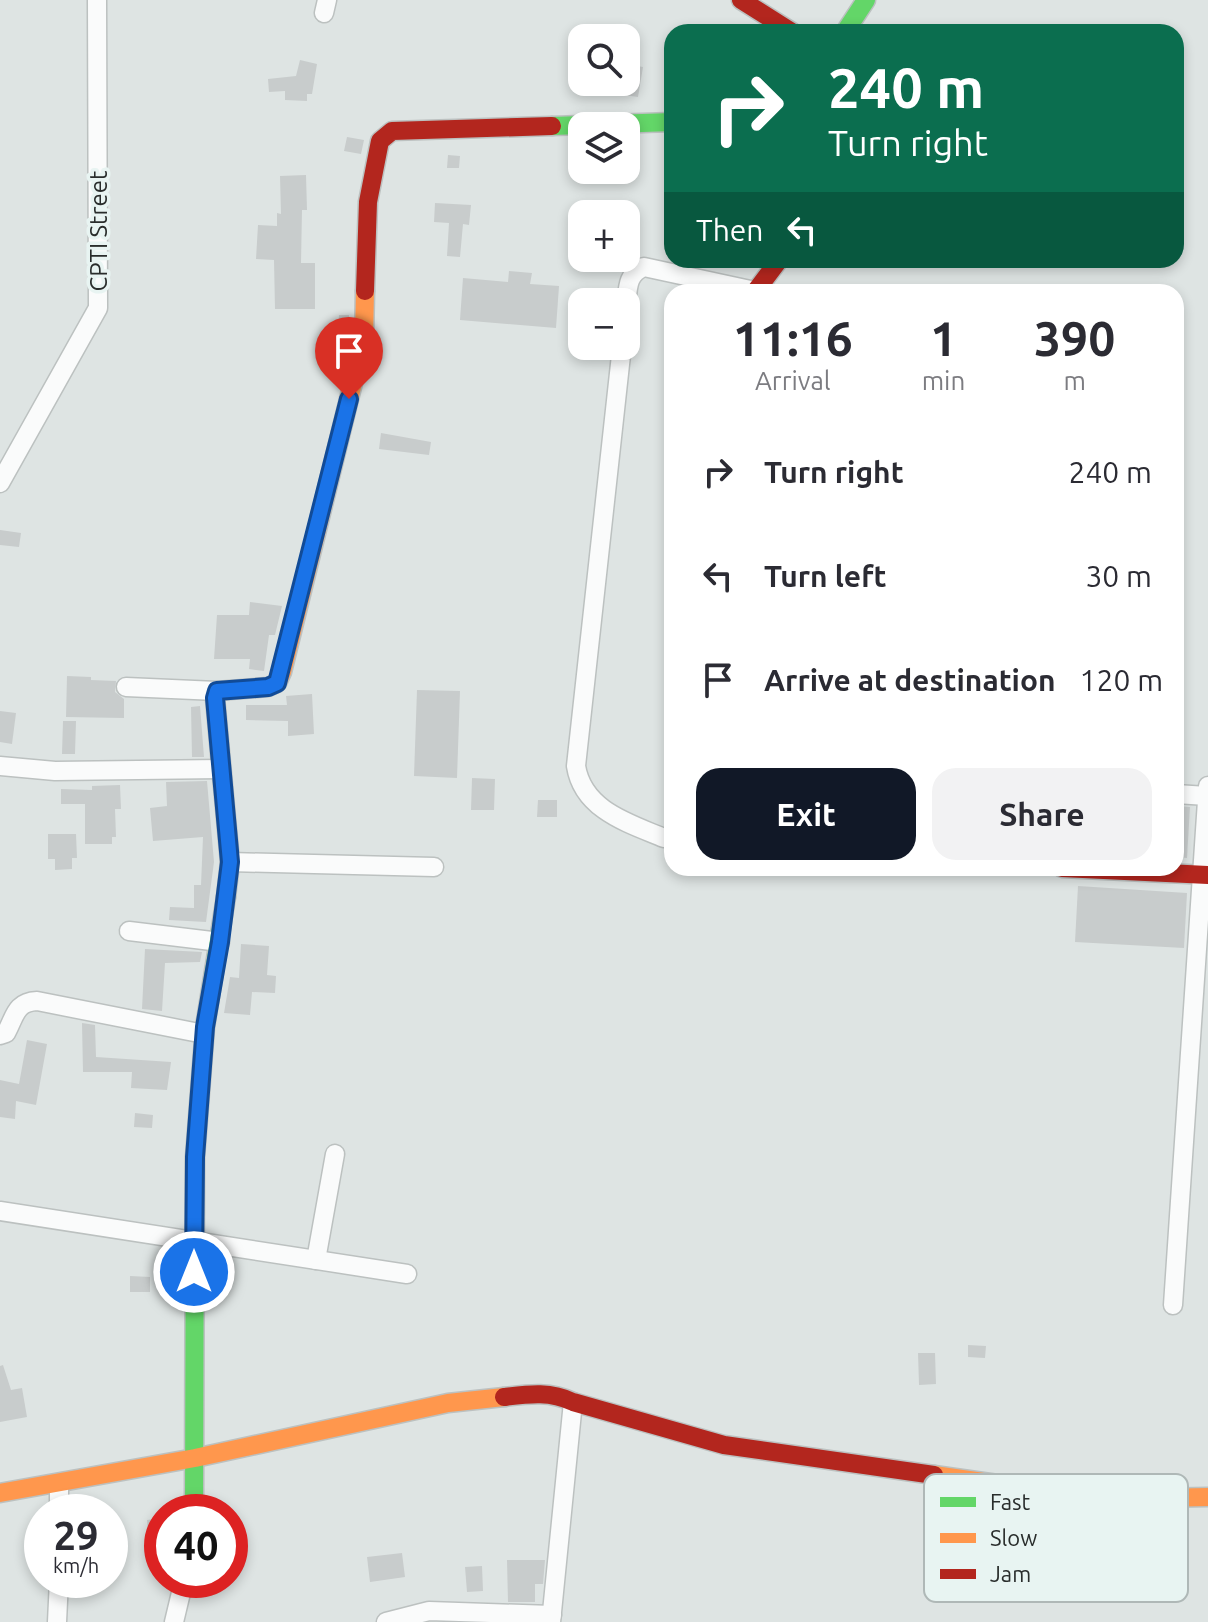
<!DOCTYPE html>
<html lang="en">
<head>
<meta charset="utf-8">
<style>
  body { margin:0; font-family:Ubuntu,sans-serif; background:#f2f2f3; color:#2b2b33; height:100vh; display:flex; flex-direction:column; font-size:30px; white-space:nowrap }
  * { box-sizing:border-box; margin:0 }
  p { font-size:26px; color:#7c7c81 }
  .icon { flex:none; width:44px; height:44px; fill:none; stroke:currentColor; stroke-width:2; stroke-linecap:round; stroke-linejoin:round }
  .map { position:relative; flex:1; overflow:hidden }
  .details { position:absolute; left:664px; top:284px; width:520px; height:592px; display:flex; flex-direction:column; background:#fff; border-radius:24px; box-shadow:0 4px 12px #0003 }
  .details>* { flex:none }
  .guide { position:absolute; left:664px; top:24px; width:520px; height:244px; border-radius:24px; box-shadow:0 4px 12px #0003; background:#0b6e4f; color:#fff; overflow:hidden }
  .controls { position:absolute; left:568px; top:24px; display:grid; gap:16px }
  .controls a { display:grid; place-items:center; width:72px; height:72px; border-radius:16px; background:#fff; box-shadow:0 4px 12px #0003; font-size:40px }
  .speed { position:absolute; left:24px; top:1494px; display:flex; gap:16px; font-size:40px; font-weight:700; text-align:center }
  .speed>* { display:grid; place-content:center; width:104px; height:104px; border-radius:50%; background:#fff; box-shadow:0 4px 12px #0003; line-height:1 }
  .speed small { font-size:20px; font-weight:400 }
  .speed .limit { border:12px solid #d22; background:#fff; color:#111 }
  .pin { position:absolute; display:grid; place-items:center; width:68px; height:68px; color:#fff; margin:-82px -34px; border-radius:50% 50% 50% 0; rotate:-45deg; box-shadow:0 0 8px #0007 }
  .pin .icon { rotate:45deg }
  .me { position:absolute; width:88px; margin:-44px; rotate:0deg; stroke-linejoin:round; filter:drop-shadow(0 0 6px #0008) }
  .turn { display:flex; align-items:center; gap:28px; height:168px; padding:0 32px; font-size:36px }
  .turn .icon { width:104px; height:104px; stroke-width:2.5 }
  .turn b { display:block; font-size:56px; line-height:68px }
  .then { display:flex; align-items:center; height:76px; padding:0 32px; background:#0003; gap:16px; font-size:30px }
  .eta { display:flex; justify-content:space-evenly; align-items:center; height:136px; text-align:center }
  .eta b { font-size:48px; font-weight:700; line-height:56px }
  .button { display:flex; gap:16px; margin-top:auto; padding:16px 32px }
  .button a { flex:1; height:92px; border-radius:24px; background:#111827; color:#fff; font-size:32px; font-weight:700; line-height:92px; text-align:center }
  .button a+a { background:#f2f2f3; color:#2b2b33 }
  ul { padding:0; list-style:none }
  li { display:flex; align-items:center; gap:24px; height:104px; padding:0 32px }
  li div { flex:1 }
  li b { display:block; font-size:30px }
  li em { font-style:normal }
  .map>svg:first-child { display:block }
  .building { fill:#c8cccc }
  .lines { fill:none; stroke-linecap:round; stroke-linejoin:round }
  .street-casing { stroke:#bcc1c0; stroke-width:21 }
  .fast-casing { stroke:#bcc1c0; stroke-width:21 }
  .slow-casing { stroke:#bcc1c0; stroke-width:21 }
  .jam-casing { stroke:#bcc1c0; stroke-width:21 }
  .street { stroke:#fafbfb; stroke-width:18 }
  .fast { stroke:#63d668; stroke-width:18 }
  .slow { stroke:#ff974d; stroke-width:18 }
  .jam { stroke:#b3261e; stroke-width:18 }
  .route-casing { stroke:#114b97; stroke-width:20 }
  .route { stroke:#1a73e8; stroke-width:14 }
  .labels { text-anchor:middle; dominant-baseline:central; stroke-width:7; stroke-linejoin:round; paint-order:stroke }
  .street-label { font-size:24px; fill:#292d2c; stroke:#e8f4f2 }
  .key { fill:#e8f4f2; stroke:#afb8b7; stroke-width:2 }
  .key-label { font-size:22px; fill:#292d2c }
</style>
</head>
<body>
<div class="map">
<svg width="1208" height="1622" viewBox="0 0 1208 1622">
  <rect width="100%" height="100%" fill="#dee4e3"/>
  <g class="building">
    <polygon points="300,60 317,64 312,94 307,94 307,101 285,100 285,91 269,92 268,79 296,76"/>
    <polygon points="626,64 643,67 638,97 617,94 619,82 626,82"/>
    <polygon points="347,137 364,140 361,154 344,151"/>
    <polygon points="448,155 460,156 459,168 447,168"/>
    <polygon points="306,175 307,210 302,210 301,263 315,263 315,309 275,309 274,260 256,259 258,225 277,226 277,213 281,214 280,176"/>
    <polygon points="435,203 471,205 469,225 463,224 460,257 447,256 449,223 434,222"/>
    <polygon points="509,271 532,273 530,284 559,286 556,328 460,320 463,278 508,282"/>
    <polygon points="339,315 349,315 348,336 340,369 339,359 337,359"/>
    <polygon points="381,433 431,442 429,455 379,449"/>
    <polygon points="0,530 21,533 19,547 0,545"/>
    <polygon points="250,602 282,606 275,635 269,635 264,671 249,669 250,659 214,659 217,615 249,615"/>
    <polygon points="67,676 91,677 91,680 116,681 115,692 124,699 124,718 66,717"/>
    <polygon points="417,690 460,691 457,778 414,776"/>
    <polygon points="312,694 314,734 288,736 288,721 246,720 246,705 287,705 286,696"/>
    <polygon points="200,706 204,757 192,757 191,707"/>
    <polygon points="0,711 16,713 12,744 0,742"/>
    <polygon points="63,721 76,721 75,754 62,754"/>
    <polygon points="472,778 495,779 494,810 471,810"/>
    <polygon points="207,781 214,862 206,922 169,920 170,907 194,908 194,885 201,885 203,837 153,841 150,808 167,806 166,782"/>
    <polygon points="120,785 121,809 115,809 116,837 112,837 112,844 85,844 85,804 61,804 61,789 92,790 92,786"/>
    <polygon points="538,800 557,800 557,817 537,817"/>
    <polygon points="1176,806 1190,807 1187,858 1176,857"/>
    <polygon points="48,834 76,834 77,858 72,858 72,869 55,870 55,859 48,859"/>
    <polygon points="1078,886 1187,893 1184,948 1075,942"/>
    <polygon points="241,944 269,946 267,975 276,976 275,993 252,992 250,1015 224,1013 230,977 239,978"/>
    <polygon points="145,949 202,952 200,962 165,963 162,1011 142,1009"/>
    <polygon points="82,1023 95,1025 96,1057 171,1062 167,1090 131,1088 132,1072 83,1072"/>
    <polygon points="27,1040 47,1044 36,1105 16,1101 15,1119 0,1117 0,1080 19,1084"/>
    <polygon points="135,1113 153,1115 152,1128 134,1127"/>
    <polygon points="130,1276 150,1277 150,1292 130,1292"/>
    <polygon points="968,1345 986,1346 985,1358 968,1357"/>
    <polygon points="918,1353 935,1353 936,1384 919,1385"/>
    <polygon points="3,1365 11,1390 22,1388 27,1417 0,1422 0,1366"/>
    <polygon points="162,1518 162,1531 148,1533 147,1520"/>
    <polygon points="402,1553 405,1577 370,1582 367,1557"/>
    <polygon points="507,1560 545,1560 543,1584 535,1584 535,1602 508,1602"/>
    <polygon points="482,1566 483,1591 467,1592 465,1567"/>
  </g>
  <g class="lines">
    <g class="street-casing">
      <g id="street">
        <polyline points="324,13 327,0"/>
        <path d="M626,307C628,290 626,274 644,267L755,291"/>
        <path d="M622,346L576,766C583,810 628,823 664,838L672,837"/>
        <polyline points="0,483 98,308 97,0"/>
        <polyline points="126,687 217,691"/>
        <polyline points="0,766 55,771 221,769"/>
        <polyline points="1176,794 1207,796"/>
        <polyline points="230,862 434,867"/>
        <polyline points="129,931 220,942"/>
        <path d="M0,1035L6,1033C15,1017 15,1002 37,1001L204,1034"/>
        <polyline points="0,1211 407,1274"/>
        <polyline points="316,1260 335,1154"/>
        <polyline points="1173,1305 1208,786"/>
        <polyline points="59,1483 59,1512"/>
        <polyline points="57,1622 59,1580"/>
        <polyline points="174,1622 184,1580"/>
        <polyline points="386,1622 429,1611 552,1615"/>
        <polyline points="551,1622 573,1402"/>
      </g>
    </g>
    <g class="fast-casing">
      <g id="fast">
        <polyline points="845,32 866,0"/>
        <polyline points="552,126 672,122"/>
        <polyline points="194,1512 195,1157 205,1027 226,897"/>
      </g>
    </g>
    <g class="slow-casing">
      <g id="slow">
        <polyline points="226,897 230,862 215,698 217,691 268,687 277,683 282,672 364,338 365,291"/>
        <polyline points="934,1475 1103,1499 1208,1497"/>
        <polyline points="0,1493 195,1458 448,1403 504,1397"/>
      </g>
    </g>
    <g class="jam-casing">
      <g id="jam">
        <polyline points="741,0 792,32"/>
        <polyline points="365,291 368,202 380,141 392,131 552,126"/>
        <polyline points="755,292 779,260"/>
        <polyline points="1062,868 1208,875"/>
        <path d="M504,1397C529,1394 550,1391 573,1402L724,1445L934,1475"/>
      </g>
    </g>
    <use href="#street" class="street"/>
    <use href="#fast" class="fast"/>
    <use href="#slow" class="slow"/>
    <use href="#jam" class="jam"/>
  </g>
  <g class="lines">
    <g class="route-casing">
      <polyline id="route" points="194,1272 195,1157 205,1027 220,942 230,862 215,698 217,691 268,687 277,683 349,399"/>
    </g>
    <use href="#route" class="route"/>
  </g>
  <g class="labels">
    <g class="street-label">
      <text transform="translate(98 231) rotate(-90)">CPTI Street</text>
    </g>
  </g>
  <rect x="924" y="1474" width="264" height="128" rx="12" class="key"/>
  <rect x="940" y="1497" width="36" height="10" fill="#63d668"/>
  <rect x="940" y="1533" width="36" height="10" fill="#ff974d"/>
  <rect x="940" y="1569" width="36" height="10" fill="#b3261e"/>
  <g class="key-label">
    <text x="990" y="1510">Fast</text>
    <text x="990" y="1546">Slow</text>
    <text x="990" y="1582">Jam</text>
  </g>
</svg>
<div class="controls">
<a><svg class="icon" aria-label="search" viewBox="0 0 24 24"><circle cx="10" cy="10" r="6"/><path d="M15 15l6 6"/></svg></a>
<a><svg class="icon" aria-label="layers" viewBox="0 0 24 24"><path d="M12 4l9 5-9 5-9-5zM3 14l9 5 9-5"/></svg></a>
<a>+</a>
<a>−</a>
</div>
<div class="speed"><div>29<small>km/h</small></div><div class="limit">40</div></div>
<div class="pin" style="left:349px;top:399px;background:#d93025"><svg class="icon" aria-label="arrive" viewBox="0 0 24 24"><path d="M6 21V4h12l-3 4 3 4H6"/></svg></div>
<svg class="me" style="left:194px;top:1272px" viewBox="-20 -20 40 40"><circle r="17" fill="#1a73e8" stroke="#fff" stroke-width="3"/><path d="M0-11L8 9 0 5-8 9z" fill="#fff"/></svg>
<div class="guide">
<div class="turn"><svg class="icon" aria-label="right" viewBox="0 0 24 24"><path d="M7 20v-9h11M14 6l5 5-5 5"/></svg><div><b>240 m</b>Turn right</div></div>
<div class="then">Then<svg class="icon" aria-label="left" viewBox="0 0 24 24"><path d="M17 20v-9H6M10 6l-5 5 5 5"/></svg></div>
</div>
<section class="details">
<div class="eta">
<div><b>11:16</b><p>Arrival</p></div>
<div><b>1</b><p>min</p></div>
<div><b>390</b><p>m</p></div>
</div>
<ul>
<li><svg class="icon" aria-label="right" viewBox="0 0 24 24"><path d="M7 20v-9h11M14 6l5 5-5 5"/></svg><div><b>Turn right</b></div><em>240 m</em></li>
<li><svg class="icon" aria-label="left" viewBox="0 0 24 24"><path d="M17 20v-9H6M10 6l-5 5 5 5"/></svg><div><b>Turn left</b></div><em>30 m</em></li>
<li><svg class="icon" aria-label="arrive" viewBox="0 0 24 24"><path d="M6 21V4h12l-3 4 3 4H6"/></svg><div><b>Arrive at destination</b></div><em>120 m</em></li>
</ul>
<div class="button"><a>Exit</a><a>Share</a></div>
</section>
</div>
</body>
</html>
